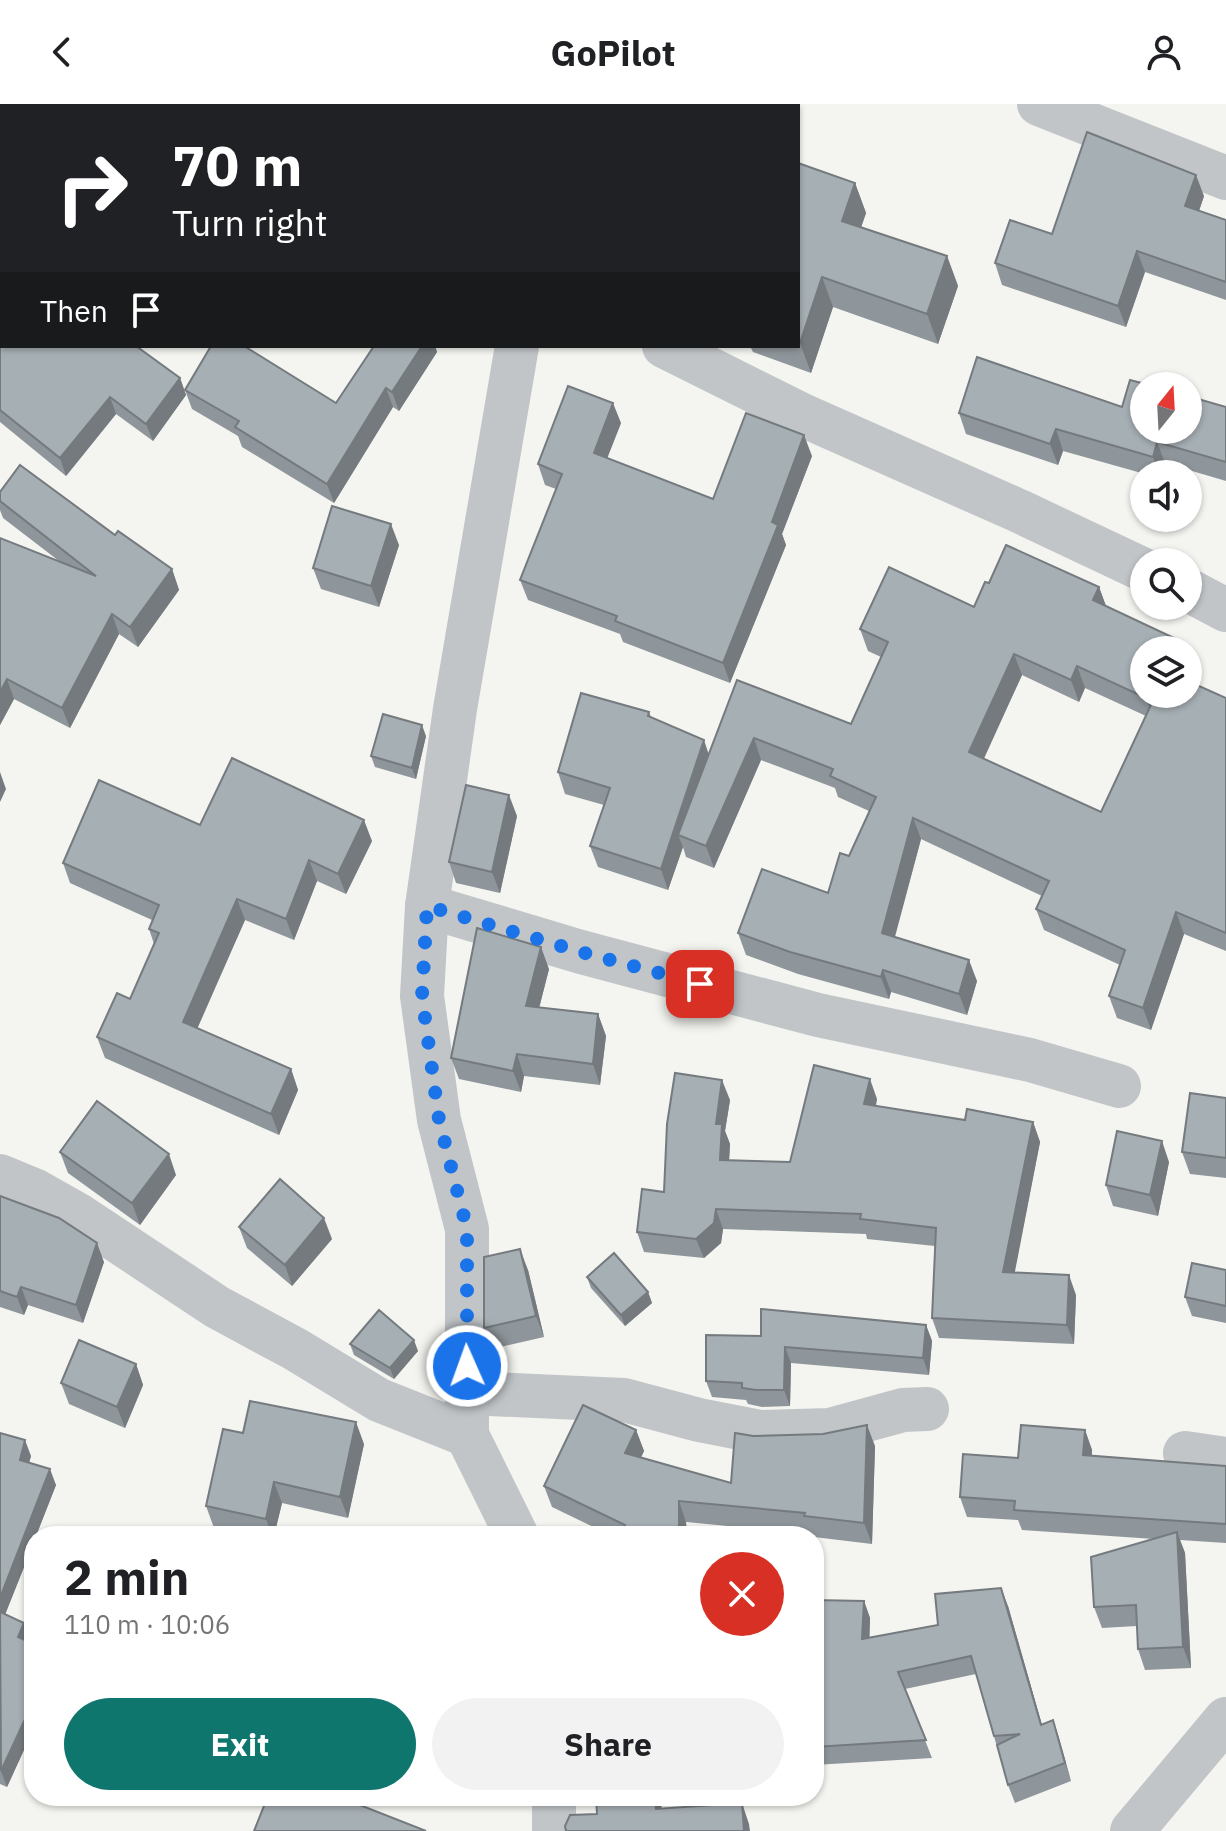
<!DOCTYPE html>
<html lang="en">
<head>
<meta charset="utf-8">
<style>
  body { margin:0; font-family:"IBM Plex Sans",sans-serif; background:#f2f2f2; color:#202124; height:100vh; display:flex; flex-direction:column; font-size:30px; white-space:nowrap }
  * { box-sizing:border-box; margin:0 }
  p { font-size:26px; color:#757577 }
  .icon { flex:none; width:44px; height:44px; fill:none; stroke:currentColor; stroke-width:2; stroke-linecap:round; stroke-linejoin:round }
  .map { position:relative; flex:1; overflow:hidden }
  .panel { position:absolute; left:24px; top:1422px; width:800px; height:280px; display:flex; flex-direction:column; background:#fff; border-radius:32px; box-shadow:0 2px 6px #0004 }
  .panel>* { flex:none }
  .top-card { position:absolute; left:0px; top:0px; width:800px; height:244px; box-shadow:0 2px 6px #0004; background:#202124; color:#fff; overflow:hidden }
  .needle { width:52px; rotate:18deg }
  .buttons { position:absolute; left:1130px; top:268px; display:grid; gap:16px }
  .buttons a { display:grid; place-items:center; width:72px; height:72px; border-radius:50%; background:#fff; box-shadow:0 2px 6px #0004; font-size:40px }
  .pin { position:absolute; display:grid; place-items:center; width:68px; height:68px; color:#fff; margin:-34px; border-radius:16px; box-shadow:0 4px 12px #0006 }
  .me { position:absolute; width:88px; margin:-44px; rotate:358deg; stroke-linejoin:round; filter:drop-shadow(0 0 6px #0008) }
  .turn { display:flex; align-items:center; gap:28px; height:168px; padding:0 40px; font-size:36px }
  .turn .icon { width:104px; height:104px; stroke-width:2.5 }
  .turn b { display:block; font-size:56px; line-height:68px }
  .then { display:flex; align-items:center; height:76px; padding:0 40px; background:#0003; gap:16px; font-size:30px }
  .round { display:grid; place-items:center; flex:none; width:84px; height:84px; border-radius:42px; background:#f2f2f2 }
  .summary { display:flex; align-items:center; justify-content:space-between; height:136px; padding:0 40px }
  h1 { font-size:48px; font-weight:800; line-height:60px }
  .action { display:flex; gap:16px; margin-top:auto; padding:16px 40px }
  .action a { flex:1; height:92px; border-radius:48px; background:#0f766e; color:#fff; font-size:32px; font-weight:800; line-height:92px; text-align:center }
  .action a+a { background:#f2f2f2; color:#202124 }
  header { display:flex; justify-content:space-between; align-items:center; height:104px; padding:0 40px; background:#fff; font-size:36px; font-weight:800 }
  .map>svg:first-child { display:block }
  .lines { fill:none; stroke-linecap:round; stroke-linejoin:round }
  .street { stroke:#c1c5c8; stroke-width:44 }
  .wall { fill:#8f969b; fill-rule:evenodd }
  .shaded-wall { fill:#747a7e }
  .building { fill:#a6afb4; stroke:#747a7e; stroke-width:2 }
  .route { stroke:#1a73e8; stroke-width:14; stroke-dasharray:0 25.2 }
</style>
</head>
<body>
<header><svg class="icon" aria-label="back" viewBox="0 0 24 24"><path d="M15 5l-7 7 7 7"/></svg>GoPilot<svg class="icon" aria-label="person" viewBox="0 0 24 24"><circle cx="12" cy="8" r="4"/><path d="M4 21q1-7 8-7t8 7"/></svg></header>
<div class="map">
<svg width="1226" height="1727" viewBox="0 0 1226 1727">
  <rect width="100%" height="100%" fill="#f4f5f0"/>
  <g class="lines">
    <g class="street">
      <polyline points="162,0 165,2"/>
      <polyline points="1039,0 1226,74"/>
      <polyline points="38,2 40,0"/>
      <polyline points="639,2 641,0"/>
      <polyline points="0,44 2,41"/>
      <polyline points="664,242 800,310 1019,407 1144,466"/>
      <polyline points="1188,486 1226,506"/>
      <polyline points="427,802 581,848 818,911 1030,956 1119,982"/>
      <polyline points="0,1072 34,1086 80,1112 217,1203 295,1245 379,1296 467,1331"/>
      <polyline points="468,1289 624,1296 699,1316 760,1328 830,1326 903,1306 927,1305"/>
      <polyline points="1185,1349 1226,1355"/>
      <polyline points="517,1432 467,1331 467,1125 439,1016 422,892 427,802 455,605 517,242"/>
      <polyline points="554,1692 554,1727"/>
      <polyline points="1132,1727 1226,1615"/>
    </g>
  </g>
  <g class="wall">
    <polygon points="798,59 855,79 866,109 861,123 947,152 958,182 938,240 833,203 811,269 753,248 750,242 798,242"/>
    <polygon points="1204,92 1199,107 1226,116 1226,196 1145,168 1126,223 1002,181 995,159 1052,130"/>
    <polygon points="0,240 180,274 186,291 153,337 116,310 66,372 0,318"/>
    <polygon points="374,242 435,242 437,248 399,307 393,303 334,399 242,343 238,332 192,305 185,286 336,299"/>
    <polygon points="1122,303 1226,303 1226,377 1165,359 1162,370 1145,370 1063,347 1058,361 966,330 959,309"/>
    <polygon points="621,319 607,354 713,395 812,352 782,430 786,441 730,579 623,538 620,530 528,496 520,476 556,385 545,381 538,360"/>
    <polygon points="0,388 115,431 172,465 179,486 138,543 119,530 70,624 14,595 0,621 0,434 59,457 3,414 0,406"/>
    <polygon points="399,441 379,503 321,485 313,464"/>
    <path d="M989,479L1099,483L1106,502L1174,534L1179,546H1144V590L1226,594V847L1184,830L1151,926L1117,914L1109,892L1120,861L1044,826L1036,805L1042,792L921,735L895,833L977,877L967,911L891,888L889,895L798,870L746,851L738,829L828,789L849,752L869,707L838,693L835,684L761,656L714,764L686,753L683,743L668,786L598,763L590,742L604,701L565,690L558,668L649,608L651,613L709,650L737,576L851,620L881,553L868,547L860,525L974,503ZM1022,571L1079,598L1085,584L1146,612L1101,708L983,655Z"/>
    <polygon points="426,632 416,675 375,663 371,652"/>
    <polygon points="517,712 500,789 456,779 449,758"/>
    <polygon points="200,721 372,737 346,790 317,777 294,836 245,816 197,924 291,965 298,986 279,1031 105,954 97,933 130,895 154,840 149,825 152,816 70,779 63,759"/>
    <polygon points="549,865 539,904 598,910 606,932 600,981 524,972 521,988 459,975 451,954"/>
    <polygon points="1226,994 1226,1074 1190,1070 1182,1048"/>
    <polygon points="877,995 876,1002 965,1016 1033,1018 1040,1038 1014,1169 1076,1191 1074,1240 939,1234 932,1214 935,1142 867,1135 866,1130 723,1125 721,1139 704,1154 644,1148 637,1128 730,996 725,1027 730,1040 729,1056 790,1058"/>
    <polygon points="60,1048 176,1071 140,1121 68,1069"/>
    <polygon points="1169,1058 1158,1112 1113,1102 1106,1081"/>
    <polygon points="0,1092 104,1158 83,1219 28,1201 24,1211 0,1203"/>
    <polygon points="239,1123 332,1135 292,1182 247,1144"/>
    <polygon points="528,1166 544,1233 492,1245 484,1224"/>
    <polygon points="1226,1166 1226,1219 1192,1212 1185,1193"/>
    <polygon points="587,1173 648,1188 652,1199 625,1222 591,1184"/>
    <polygon points="926,1221 932,1237 929,1271 791,1259 790,1302 762,1303 748,1300 746,1296 712,1293 706,1277 761,1232"/>
    <polygon points="350,1240 418,1247 394,1275 354,1251"/>
    <polygon points="136,1260 143,1281 125,1324 69,1300 61,1279"/>
    <polygon points="636,1326 644,1347 641,1354 731,1379 753,1332 875,1342 872,1440 814,1433 811,1430 686,1418 687,1432 612,1432 552,1403 544,1382"/>
    <polygon points="1085,1326 1092,1346 1092,1352 1226,1362 1226,1439 1180,1436 1185,1449 1191,1564 1145,1566 1138,1545 1137,1522 1102,1524 1094,1503 1154,1435 1022,1426 1018,1416 967,1413 960,1393 1018,1354"/>
    <polygon points="0,1329 31,1352 29,1359 56,1381 36,1432 34,1432 34,1438 5,1510 30,1535 29,1538 34,1540 34,1624 7,1683 0,1680"/>
    <polygon points="243,1329 364,1340 348,1414 282,1399 274,1432 253,1432 214,1424 206,1402"/>
    <polygon points="814,1496 864,1497 870,1514 869,1534 938,1521 1008,1502 1042,1621 1053,1616 1071,1677 1015,1699 1008,1681 976,1570 905,1585 932,1654 814,1661"/>
  </g>
  <g class="shaded-wall">
    <polygon points="490,0 514,0 513,2 489,2"/>
    <polygon points="1196,71 1204,92 1193,124 1185,102"/>
    <polygon points="855,79 866,109 853,147 842,117"/>
    <polygon points="1137,147 1145,168 1126,223 1118,202"/>
    <polygon points="947,152 958,182 938,240 927,210"/>
    <polygon points="822,173 833,203 811,269 800,239"/>
    <polygon points="422,242 435,242 437,248 399,307 392,288"/>
    <polygon points="180,274 186,291 153,337 146,320"/>
    <polygon points="386,284 393,303 334,399 327,380"/>
    <polygon points="110,293 116,310 66,372 60,354"/>
    <polygon points="613,299 621,319 601,370 594,349"/>
    <polygon points="1056,325 1063,347 1058,361 1050,340"/>
    <polygon points="804,331 812,352 782,430 786,441 730,579 723,559 772,418"/>
    <polygon points="1157,338 1165,359 1162,370 1159,370 1153,353"/>
    <polygon points="391,420 399,441 379,503 371,482"/>
    <polygon points="172,465 179,486 138,543 130,523"/>
    <polygon points="1099,483 1107,505 1093,496"/>
    <polygon points="112,510 119,530 70,624 62,604"/>
    <polygon points="1174,534 1179,546 1168,546"/>
    <polygon points="1014,550 1022,571 977,670 969,648"/>
    <polygon points="1077,562 1085,584 1079,598 1071,576"/>
    <polygon points="7,575 14,595 0,621 0,588"/>
    <polygon points="1148,590 1166,590 1154,616 1146,594"/>
    <polygon points="422,621 426,632 416,675 412,664"/>
    <polygon points="754,634 761,656 714,764 706,742"/>
    <polygon points="704,636 711,657 678,731 683,743 668,786 661,765"/>
    <polygon points="0,668 6,685 0,698"/>
    <polygon points="509,691 517,712 500,789 492,768"/>
    <polygon points="913,714 921,735 890,850 882,829"/>
    <polygon points="364,716 372,737 346,790 338,770"/>
    <polygon points="309,756 317,777 294,836 286,815"/>
    <polygon points="237,795 245,816 191,939 183,918"/>
    <polygon points="1176,808 1184,830 1151,926 1143,904"/>
    <polygon points="541,843 549,865 534,924 526,902"/>
    <polygon points="969,856 977,877 967,911 959,890"/>
    <polygon points="883,866 891,888 889,895 881,873"/>
    <polygon points="598,910 606,932 600,981 593,960"/>
    <polygon points="517,950 524,972 521,988 513,967"/>
    <polygon points="291,965 298,986 279,1031 271,1010"/>
    <polygon points="870,975 877,995 871,1020 864,1000"/>
    <polygon points="722,976 730,996 725,1027 730,1040 728,1076 720,1056 716,1020"/>
    <polygon points="1033,1018 1040,1038 1011,1188 1003,1168"/>
    <polygon points="1162,1037 1169,1058 1158,1112 1150,1091"/>
    <polygon points="169,1050 176,1071 140,1121 132,1099"/>
    <polygon points="716,1105 723,1125 721,1139 704,1154 696,1135"/>
    <polygon points="324,1114 332,1135 292,1182 285,1161"/>
    <polygon points="97,1139 104,1158 83,1219 76,1201"/>
    <polygon points="520,1145 528,1166 544,1233 536,1212"/>
    <polygon points="1069,1171 1076,1191 1074,1240 1067,1221"/>
    <polygon points="21,1183 28,1201 24,1211 17,1193"/>
    <polygon points="648,1188 652,1199 625,1222 621,1211"/>
    <polygon points="926,1221 932,1237 929,1271 923,1254"/>
    <polygon points="414,1236 418,1247 394,1275 390,1264"/>
    <polygon points="785,1243 791,1259 790,1302 784,1286"/>
    <polygon points="136,1260 143,1281 125,1324 117,1303"/>
    <polygon points="356,1318 364,1340 348,1414 340,1393"/>
    <polygon points="867,1321 875,1342 872,1440 864,1419"/>
    <polygon points="636,1326 644,1347 632,1370 625,1349"/>
    <polygon points="1085,1326 1092,1346 1090,1371 1083,1351"/>
    <polygon points="25,1336 31,1352 25,1372 20,1356"/>
    <polygon points="50,1365 56,1381 36,1432 34,1432 34,1438 1,1521 0,1518 0,1494"/>
    <polygon points="274,1378 282,1399 274,1432 272,1432 266,1415"/>
    <polygon points="679,1397 686,1418 687,1432 679,1432"/>
    <polygon points="1177,1428 1185,1449 1191,1564 1183,1543"/>
    <polygon points="1001,1484 1008,1502 1047,1639 1041,1621"/>
    <polygon points="864,1497 870,1514 869,1553 862,1535"/>
    <polygon points="24,1519 30,1535 24,1549 18,1533"/>
    <polygon points="32,1600 34,1606 34,1624 7,1683 1,1667"/>
    <polygon points="1053,1616 1059,1634 1071,1677 1065,1659"/>
    <polygon points="655,1692 661,1692 663,1726 656,1705"/>
    <polygon points="742,1699 749,1720 750,1727 744,1727"/>
  </g>
  <g class="building">
    <polygon points="48,0 108,0 110,2 45,2"/>
    <polygon points="290,0 324,0 328,2 289,2"/>
    <polygon points="374,0 490,0 489,2 373,2"/>
    <polygon points="1087,28 1196,71 1185,102 1226,116 1226,178 1137,147 1118,202 995,159 1010,116 1052,130"/>
    <polygon points="798,59 855,79 842,117 947,152 927,210 822,173 800,239 798,238"/>
    <polygon points="2,237 2,242 136,242 180,274 146,320 110,293 60,354 0,306 0,240"/>
    <polygon points="211,242 244,242 336,299 374,242 422,242 392,288 386,284 327,380 235,323 239,317 185,286"/>
    <polygon points="977,253 1122,303 1130,276 1153,282 1144,282 1144,326 1188,326 1188,292 1226,303 1226,358 1157,338 1153,353 1056,325 1050,340 959,309"/>
    <polygon points="568,282 613,299 594,349 713,395 746,309 804,331 772,418 778,421 723,559 615,517 617,512 520,476 562,370 538,360"/>
    <polygon points="20,361 115,431 118,427 172,465 130,523 112,510 62,604 7,575 0,588 0,434 96,472 0,397 0,388"/>
    <polygon points="332,402 391,420 371,482 313,464"/>
    <polygon points="1006,441 1099,483 1093,496 1174,534 1168,546 1144,546 1144,590 1148,590 1146,594 1077,562 1071,576 1014,550 969,648 1101,708 1156,590 1188,590 1188,577 1226,594 1226,829 1176,808 1143,904 1109,892 1125,846 1036,805 1049,777 913,714 882,829 969,856 959,890 883,866 881,873 790,848 738,829 762,765 828,789 840,749 849,752 876,693 830,672 833,665 754,634 706,742 678,731 737,576 851,620 888,538 860,525 889,463 974,503 985,478 989,479"/>
    <polygon points="581,589 649,608 648,612 704,636 661,765 590,742 610,684 558,668"/>
    <polygon points="383,610 422,621 412,664 371,652"/>
    <polygon points="232,654 364,716 338,770 309,756 286,815 237,795 183,918 291,965 271,1010 97,933 117,889 130,895 159,829 149,825 159,801 63,759 99,676 200,721"/>
    <polygon points="466,681 509,691 492,768 449,758"/>
    <polygon points="477,824 541,843 526,902 598,910 593,960 517,950 513,967 451,954"/>
    <polygon points="814,961 870,975 864,1000 965,1016 967,1005 1033,1018 1003,1168 1069,1171 1067,1221 932,1214 936,1124 860,1115 861,1110 716,1105 714,1119 696,1135 637,1128 642,1085 664,1088 667,1020 675,969 722,976 716,1020 722,1020 720,1056 790,1058"/>
    <polygon points="1190,989 1226,994 1226,1054 1182,1048"/>
    <polygon points="97,997 169,1050 132,1099 60,1048"/>
    <polygon points="1117,1027 1162,1037 1150,1091 1106,1081"/>
    <polygon points="280,1075 324,1114 285,1161 239,1123"/>
    <polygon points="0,1092 59,1114 97,1139 76,1201 21,1183 17,1193 0,1187"/>
    <polygon points="520,1145 536,1212 484,1224 484,1153"/>
    <polygon points="614,1149 648,1188 621,1211 587,1173"/>
    <polygon points="1192,1159 1226,1166 1226,1202 1185,1193"/>
    <polygon points="761,1205 926,1221 923,1254 785,1243 784,1286 756,1286 742,1284 742,1279 706,1277 706,1231 761,1232"/>
    <polygon points="379,1206 414,1236 390,1264 350,1240"/>
    <polygon points="79,1236 136,1260 117,1303 61,1279"/>
    <polygon points="250,1297 356,1318 340,1393 274,1378 266,1415 206,1402 223,1325 243,1329"/>
    <polygon points="583,1301 636,1326 625,1349 731,1379 735,1329 753,1332 823,1330 867,1321 864,1419 804,1412 805,1409 679,1397 679,1432 621,1432 625,1421 544,1382"/>
    <polygon points="1021,1321 1085,1326 1083,1351 1226,1362 1226,1420 1014,1406 1015,1397 960,1393 963,1350 1018,1354"/>
    <polygon points="0,1329 25,1336 20,1356 50,1365 0,1494"/>
    <polygon points="1177,1428 1183,1543 1138,1545 1136,1501 1094,1503 1091,1453"/>
    <polygon points="1001,1484 1041,1621 1053,1616 1065,1659 1008,1681 997,1641 1020,1630 994,1632 971,1552 898,1568 926,1636 814,1643 814,1496 864,1497 862,1535 938,1521 935,1490"/>
    <polygon points="0,1508 24,1519 18,1533 34,1540 34,1601 32,1600 1,1667"/>
    <polygon points="268,1692 337,1692 426,1727 254,1727"/>
    <polygon points="596,1692 655,1692 656,1705 742,1699 744,1727 566,1727 565,1722 570,1711 597,1710"/>
  </g>
  <g class="lines">
    <polyline class="route" points="467,1262 467,1125 439,1016 422,892 427,802 581,848 700,880"/>
  </g>
</svg>
<div class="buttons">
<a><svg class="needle" viewBox="-14 -14 28 28"><path d="M0-13l5 13h-10z" fill="#e53935"/><path d="M0 13l5-13h-10z" fill="#757577"/></svg></a>
<a><svg class="icon" aria-label="sound" viewBox="0 0 24 24"><path d="M4 9h4l5-4v14l-5-4H4zM17 9q2 3 0 6"/></svg></a>
<a><svg class="icon" aria-label="search" viewBox="0 0 24 24"><circle cx="10" cy="10" r="6"/><path d="M15 15l6 6"/></svg></a>
<a><svg class="icon" aria-label="layers" viewBox="0 0 24 24"><path d="M12 4l9 5-9 5-9-5zM3 14l9 5 9-5"/></svg></a>
</div>
<div class="pin" style="left:700px;top:880px;background:#d93025"><svg class="icon" aria-label="arrive" viewBox="0 0 24 24"><path d="M6 21V4h12l-3 4 3 4H6"/></svg></div>
<svg class="me" style="left:467px;top:1262px" viewBox="-20 -20 40 40"><circle r="17" fill="#1a73e8" stroke="#fff" stroke-width="3"/><path d="M0-11L8 9 0 5-8 9z" fill="#fff"/></svg>
<div class="top-card">
<div class="turn"><svg class="icon" aria-label="right" viewBox="0 0 24 24"><path d="M7 20v-9h11M14 6l5 5-5 5"/></svg><div><b>70 m</b>Turn right</div></div>
<div class="then">Then<svg class="icon" aria-label="arrive" viewBox="0 0 24 24"><path d="M6 21V4h12l-3 4 3 4H6"/></svg></div>
</div>
<section class="panel">
<div class="summary"><div><h1>2 min</h1><p>110 m · 10:06</p></div><a class="round" style="background:#d93025;color:#fff"><svg class="icon" aria-label="close" viewBox="0 0 24 24"><path d="M6 6l12 12M18 6L6 18"/></svg></a></div>
<div class="action"><a>Exit</a><a>Share</a></div>
</section>
</div>
</body>
</html>
